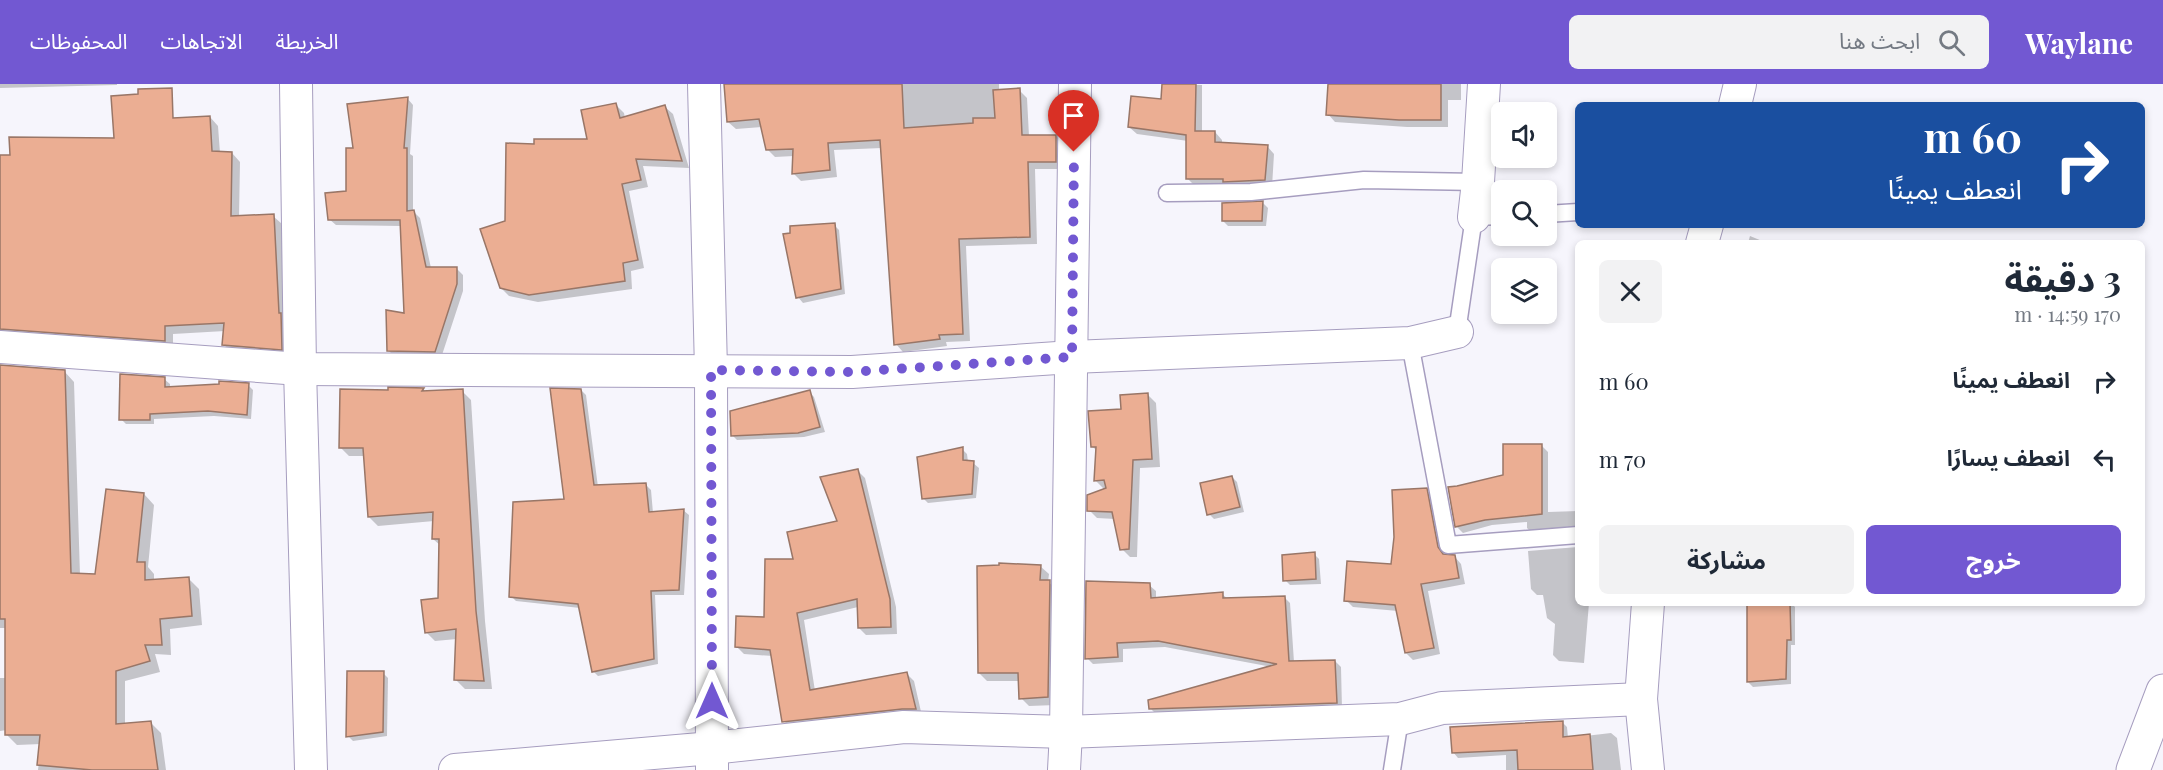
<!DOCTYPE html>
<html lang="ar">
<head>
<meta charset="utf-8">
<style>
  body { margin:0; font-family:"Playfair Display","Noto Sans Arabic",serif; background:#f2f2f3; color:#1f2937; direction:rtl; height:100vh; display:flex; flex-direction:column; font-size:22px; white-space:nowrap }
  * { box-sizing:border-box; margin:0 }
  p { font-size:20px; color:#747a83 }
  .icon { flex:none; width:33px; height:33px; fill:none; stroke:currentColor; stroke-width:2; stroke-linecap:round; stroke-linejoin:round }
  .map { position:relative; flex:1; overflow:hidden; direction:ltr }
  .side { position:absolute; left:1575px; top:156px; width:570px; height:366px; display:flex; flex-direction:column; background:#fff; border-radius:9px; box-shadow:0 3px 9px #0003; direction:rtl }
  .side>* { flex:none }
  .banner { position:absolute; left:1575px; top:18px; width:570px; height:126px; border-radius:9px; box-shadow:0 3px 9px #0003; direction:rtl; background:#1a4fa0; color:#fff; overflow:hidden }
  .controls { position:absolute; left:1491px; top:18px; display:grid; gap:12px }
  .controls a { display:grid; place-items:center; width:66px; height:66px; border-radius:9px; background:#fff; box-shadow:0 3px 9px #0003; font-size:30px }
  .pin { position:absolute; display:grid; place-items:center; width:51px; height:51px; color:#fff; margin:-62px -26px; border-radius:50% 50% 50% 0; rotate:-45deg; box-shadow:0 0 6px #0007 }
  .pin .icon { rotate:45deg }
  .me { position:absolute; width:66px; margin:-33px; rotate:0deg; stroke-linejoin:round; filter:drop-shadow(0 0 4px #0008) }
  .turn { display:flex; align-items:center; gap:21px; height:126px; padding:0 24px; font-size:27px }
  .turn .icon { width:78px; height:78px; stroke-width:2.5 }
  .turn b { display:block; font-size:42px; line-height:51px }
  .round { display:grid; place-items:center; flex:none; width:63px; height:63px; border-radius:9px; background:#f2f2f3 }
  .head { display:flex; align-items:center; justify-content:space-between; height:102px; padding:0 24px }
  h1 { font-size:36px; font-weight:700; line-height:45px }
  .action { display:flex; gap:12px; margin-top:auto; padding:12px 24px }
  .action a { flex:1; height:69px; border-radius:9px; background:#7258d2; color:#fff; font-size:24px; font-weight:700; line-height:69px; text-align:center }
  .action a+a { background:#f2f2f3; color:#1f2937 }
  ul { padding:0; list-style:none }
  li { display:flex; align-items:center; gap:18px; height:78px; padding:0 24px }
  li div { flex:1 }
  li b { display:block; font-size:22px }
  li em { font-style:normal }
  header { display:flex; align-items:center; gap:36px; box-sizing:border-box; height:84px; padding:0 30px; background:#7258d2; color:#fff }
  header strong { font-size:28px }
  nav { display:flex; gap:33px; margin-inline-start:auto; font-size:21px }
  .search { width:420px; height:54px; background:#f2f2f3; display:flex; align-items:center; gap:15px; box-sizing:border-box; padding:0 21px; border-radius:9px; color:#747a83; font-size:22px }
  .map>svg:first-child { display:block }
  .shadow { fill:#0003 }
  .building { fill:#ebae93; stroke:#997667; stroke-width:1.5 }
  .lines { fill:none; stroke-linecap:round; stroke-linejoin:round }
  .service-casing { stroke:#a69dbf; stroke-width:19 }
  .minor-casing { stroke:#a69dbf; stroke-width:34 }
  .tertiary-casing { stroke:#a69dbf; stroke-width:35 }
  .service { stroke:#fff; stroke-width:16 }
  .minor { stroke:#fff; stroke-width:32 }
  .tertiary { stroke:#fff; stroke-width:33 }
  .route { stroke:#7258d2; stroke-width:10; stroke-dasharray:0 18 }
</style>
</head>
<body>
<header>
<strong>Waylane</strong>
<div class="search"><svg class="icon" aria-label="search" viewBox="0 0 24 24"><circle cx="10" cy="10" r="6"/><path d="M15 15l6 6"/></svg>ابحث هنا</div>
<nav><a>الخريطة</a><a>الاتجاهات</a><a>المحفوظات</a></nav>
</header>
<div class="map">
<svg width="2163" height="686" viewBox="0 0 2163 686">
  <rect width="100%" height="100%" fill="#f6f5fc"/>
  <g class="shadow">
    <polygon points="0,0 117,0 117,1 0,4"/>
    <polygon points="726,0 999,0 999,7 1019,6 1027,14 1029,52 1056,52 1063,60 1063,85 1035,85 1037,160 966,162 970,257 946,258 947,262 903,268 896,260 882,64 834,66 837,93 801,97 793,89 794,72 775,73 767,65 762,43 736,45 728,38"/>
    <polygon points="1163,0 1202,1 1202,48 1215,48 1222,56 1222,60 1267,62 1274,70 1272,103 1195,102 1188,95 1188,57 1137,50 1129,43 1162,17"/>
    <polygon points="1329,0 1461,0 1461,16 1448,16 1448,43 1407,43 1335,38 1328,30"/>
    <polygon points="407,14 413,21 410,70 413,72 413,127 420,134 431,184 457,185 463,191 463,207 441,274 395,273 389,267 405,230 401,142 336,141 329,135 348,108 355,65"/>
    <polygon points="616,21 624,29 625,34 665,23 673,30 689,84 643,82 648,103 629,107 644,184 631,187 632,205 538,218 509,212 501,204 506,139 535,61 588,57"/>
    <polygon points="210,33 218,42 220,69 232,69 240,78 239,133 273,132 282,140 290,273 233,269 224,261 225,247 173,250 173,265 7,254 0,247 0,73 110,55"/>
    <polygon points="1263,119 1268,124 1266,142 1228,142 1223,137"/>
    <polygon points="834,141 839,146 845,210 803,219 798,213"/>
    <polygon points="1750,152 1767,159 1748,159"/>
    <polygon points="64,287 74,298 80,491 97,492 144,410 154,421 148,483 154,490 154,497 189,495 199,505 202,541 170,545 171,571 155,570 160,588 125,597 125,640 151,639 161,649 166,686 38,686 41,660 17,661 7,651 7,646 0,647 0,594 6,594 7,544 0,544 0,296"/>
    <polygon points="164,295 170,300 170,304 248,301 253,306 251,335 214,332 154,335 154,340 126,340 121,335"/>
    <polygon points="423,305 427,309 462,307 471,316 485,537 492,605 465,605 456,596 457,555 435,557 426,548 440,516 441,462 433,455 434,437 378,442 369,433 365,372 349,372 340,363 389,308"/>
    <polygon points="581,306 586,311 598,403 646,401 651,406 653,429 683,426 689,431 684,511 655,511 658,580 598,592 593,587 580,524 516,517 511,512 566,417"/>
    <polygon points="809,308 814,313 825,348 804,353 737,356 732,351"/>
    <polygon points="1148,311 1156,319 1160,383 1140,384 1137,473 1130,473 1122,465 1115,435 1097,434 1089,426 1105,406 1095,396 1097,367 1092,362 1123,327"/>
    <polygon points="1541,361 1548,368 1548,428 1578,427 1578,447 1533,450 1527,444 1527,438 1492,441 1463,449 1457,443 1450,404 1504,392"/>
    <polygon points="962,365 967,370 968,378 973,379 979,384 976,414 928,419 923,414"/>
    <polygon points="858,387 865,394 896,523 897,550 866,551 859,544 858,523 804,536 815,607 907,590 914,597 922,632 791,644 784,637 773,572 744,570 737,563 765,534 795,476 839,438"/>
    <polygon points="1232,393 1237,398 1244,428 1214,435 1209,430"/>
    <polygon points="1426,405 1433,413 1444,472 1454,472 1461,480 1465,500 1428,507 1440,570 1413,576 1406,569 1398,527 1353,523 1346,516 1392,482"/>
    <polygon points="1578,463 1578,519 1589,519 1584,579 1559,577 1553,571 1555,540 1547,534 1543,511 1537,511 1531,505 1528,467"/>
    <polygon points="1314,470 1319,475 1321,500 1290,501 1285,496"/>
    <polygon points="1040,482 1049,490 1048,498 1058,506 1056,621 1029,622 1021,614 1020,597 987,597 979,589"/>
    <polygon points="1149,501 1156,507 1156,516 1222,510 1228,515 1284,513 1290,519 1294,578 1335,577 1341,583 1342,625 1157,631 1151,625 1272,583 1165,563 1123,565 1123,578 1093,580 1087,574"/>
    <polygon points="1749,519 1791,519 1795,523 1795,561 1791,561 1791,600 1753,603 1748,598"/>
    <polygon points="383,589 388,594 387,652 353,657 348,652"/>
    <polygon points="1562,638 1567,643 1568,654 1611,649 1617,654 1621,686 1506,686 1506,671 1458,674 1453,668"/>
  </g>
  <g class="building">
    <polygon points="724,0 902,0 904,44 973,39 973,34 995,34 993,6 1020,4 1022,51 1056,51 1056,78 1028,78 1030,153 959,155 963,250 939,251 940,255 894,261 880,56 828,59 830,86 792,90 793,65 766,66 759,35 727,38"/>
    <polygon points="1162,0 1196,0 1195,47 1215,47 1215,58 1268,61 1265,96 1223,98 1223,95 1186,95 1186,51 1128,43 1131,12 1161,15"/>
    <polygon points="1328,0 1441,0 1441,36 1399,36 1326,31"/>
    <polygon points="172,4 173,34 210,32 212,67 232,68 231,132 274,130 279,229 281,229 282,266 222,261 224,239 165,242 165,257 0,245 0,71 10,71 9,53 114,54 111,12 138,10 138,5"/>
    <polygon points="408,13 404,64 407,64 407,127 414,126 426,183 457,183 457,200 435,268 387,267 386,226 404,229 400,136 328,136 325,109 346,107 346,64 353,64 347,20"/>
    <polygon points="616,19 620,34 665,21 682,77 636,75 641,96 622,100 638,176 623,179 625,197 529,211 500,204 480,145 505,137 506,59 534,60 534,55 587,55 581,26"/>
    <polygon points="1263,117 1262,137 1222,137 1222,119"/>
    <polygon points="835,139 841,205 796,214 783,150 790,149 790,142"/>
    <polygon points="0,281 65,286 71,489 95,490 106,405 144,409 137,478 145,478 145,496 189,493 192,532 160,535 162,561 145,561 150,577 116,587 116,640 151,637 158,686 92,686 37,681 40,651 5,651 5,535 0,535"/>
    <polygon points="120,290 165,293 165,303 219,300 219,297 249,299 247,331 208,327 150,330 150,336 119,336"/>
    <polygon points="388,303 424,304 422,307 463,305 476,527 484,597 454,596 456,545 425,549 421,516 438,514 439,455 432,455 433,428 368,433 363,364 339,364 340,305 388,306"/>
    <polygon points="550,304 581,305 594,401 646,399 649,428 684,425 679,506 651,507 654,575 592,588 578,520 509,513 513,418 564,415"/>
    <polygon points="810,306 820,343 798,349 731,352 730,327"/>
    <polygon points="1148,309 1152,375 1133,376 1129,465 1120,466 1112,428 1087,427 1087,411 1106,404 1104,396 1094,397 1096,363 1091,363 1088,327 1121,325 1120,311"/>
    <polygon points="1503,360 1542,360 1542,430 1485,436 1455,443 1448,403 1457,402 1503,391"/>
    <polygon points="963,363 963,376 974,377 972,410 922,415 917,373"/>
    <polygon points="858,385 890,515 891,543 858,544 857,515 797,529 810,606 907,588 916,625 902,625 782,638 770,566 735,563 736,532 764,533 765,475 793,475 787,448 837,437 820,393"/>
    <polygon points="1232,392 1240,423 1207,431 1200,399"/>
    <polygon points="1427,404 1438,463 1443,470 1455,471 1459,494 1421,500 1434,564 1405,569 1395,521 1344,517 1347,477 1391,480 1394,453 1392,406"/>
    <polygon points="1315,468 1316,495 1283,497 1282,471"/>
    <polygon points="999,479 1041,481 1040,496 1050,496 1048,613 1019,615 1018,589 978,589 977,482 999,481"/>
    <polygon points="1086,497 1150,499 1151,514 1223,508 1223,514 1285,512 1289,577 1335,576 1337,619 1149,625 1148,616 1277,580 1158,557 1117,559 1118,573 1085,575"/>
    <polygon points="1747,519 1790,519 1791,556 1787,556 1786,595 1747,598"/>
    <polygon points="347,587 384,587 383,648 346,653"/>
    <polygon points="1563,637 1563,653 1590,650 1593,686 1518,686 1517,666 1452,669 1450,643"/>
  </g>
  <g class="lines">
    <g class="service-casing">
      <g id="service">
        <polyline points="1167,109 1251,108 1364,96 1478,98"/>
        <polyline points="1546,130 1578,128"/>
        <polyline points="1457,248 1474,133 1502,132"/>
        <polyline points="1410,259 1448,461 1578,451"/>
        <polyline points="1392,686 1400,635"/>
      </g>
    </g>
    <g class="minor-casing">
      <g id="minor">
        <polyline points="296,0 300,285 311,686"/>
        <polyline points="704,0 711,286 712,685"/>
        <polyline points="1735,21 1740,0"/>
        <polyline points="1474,133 1478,98 1484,0"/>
        <polyline points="1702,159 1707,141"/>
        <polyline points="0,263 300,285 852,288 1072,273 1410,259 1457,248"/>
        <polyline points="1648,519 1641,615 1648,686"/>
        <polyline points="455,686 712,664 904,643 1066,648 1400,635 1442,624 1641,615"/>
        <polyline points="1064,686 1066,648 1075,0"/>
      </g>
    </g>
    <g class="tertiary-casing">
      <polyline id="tertiary" points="2133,686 2163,607"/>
    </g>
    <use href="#service" class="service"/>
    <use href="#minor" class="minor"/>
    <use href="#tertiary" class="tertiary"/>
  </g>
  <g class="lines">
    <polyline class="route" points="712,617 711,286 852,288 1072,273 1074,68"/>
  </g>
</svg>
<div class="controls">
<a><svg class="icon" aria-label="sound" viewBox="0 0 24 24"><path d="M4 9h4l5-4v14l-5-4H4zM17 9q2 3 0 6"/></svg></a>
<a><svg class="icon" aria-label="search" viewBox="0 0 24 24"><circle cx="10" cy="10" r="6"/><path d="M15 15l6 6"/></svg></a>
<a><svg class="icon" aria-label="layers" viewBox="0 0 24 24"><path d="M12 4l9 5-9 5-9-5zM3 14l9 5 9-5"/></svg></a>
</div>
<div class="pin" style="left:1074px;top:68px;background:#d93025"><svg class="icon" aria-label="arrive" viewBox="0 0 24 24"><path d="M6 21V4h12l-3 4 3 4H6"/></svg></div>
<svg class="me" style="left:712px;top:617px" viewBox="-20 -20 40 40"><path d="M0-17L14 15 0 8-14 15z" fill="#7258d2" stroke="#fff" stroke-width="4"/></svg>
<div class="banner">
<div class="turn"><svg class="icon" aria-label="right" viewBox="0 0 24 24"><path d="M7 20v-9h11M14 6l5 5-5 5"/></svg><div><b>60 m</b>انعطف يمينًا</div></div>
</div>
<section class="side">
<div class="head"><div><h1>3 دقيقة</h1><p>170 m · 14:59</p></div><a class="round"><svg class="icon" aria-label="close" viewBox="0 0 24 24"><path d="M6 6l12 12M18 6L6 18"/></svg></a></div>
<ul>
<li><svg class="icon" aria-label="right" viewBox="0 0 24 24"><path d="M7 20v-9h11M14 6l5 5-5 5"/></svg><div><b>انعطف يمينًا</b></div><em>60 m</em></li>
<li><svg class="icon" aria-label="left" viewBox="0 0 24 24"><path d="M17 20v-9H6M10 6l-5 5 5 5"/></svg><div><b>انعطف يسارًا</b></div><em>70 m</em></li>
</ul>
<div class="action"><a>خروج</a><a>مشاركة</a></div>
</section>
</div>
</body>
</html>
